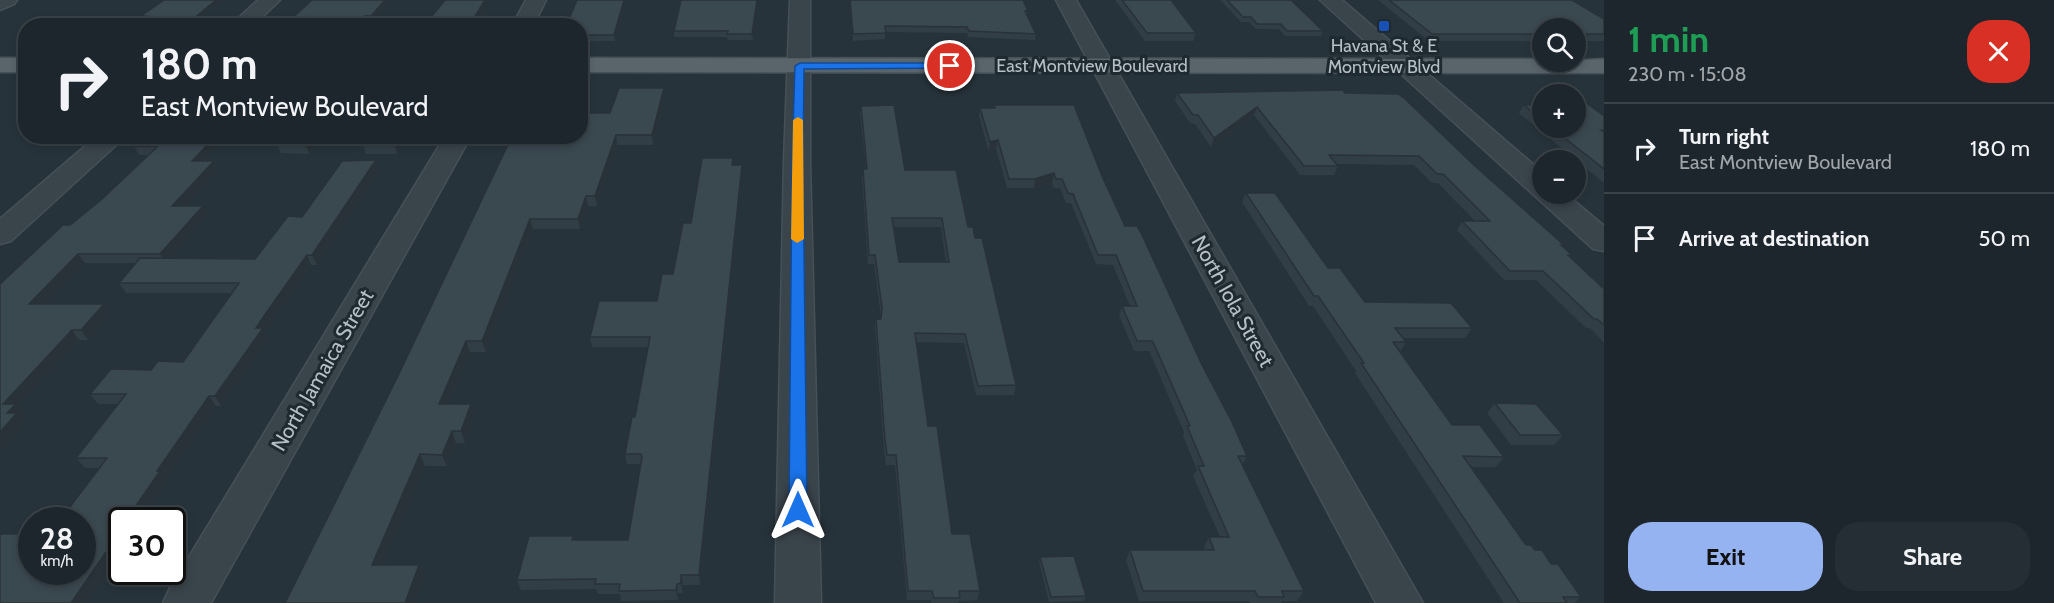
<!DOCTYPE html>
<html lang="en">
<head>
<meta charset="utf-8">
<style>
  body { margin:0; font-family:Cabin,sans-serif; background:#252e34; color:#f1f3f6; height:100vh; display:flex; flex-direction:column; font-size:22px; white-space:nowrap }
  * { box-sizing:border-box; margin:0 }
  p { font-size:20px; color:#a0a5a9 }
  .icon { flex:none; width:33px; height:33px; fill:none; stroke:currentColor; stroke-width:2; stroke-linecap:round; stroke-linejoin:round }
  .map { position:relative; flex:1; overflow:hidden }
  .panel { display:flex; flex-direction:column; background:#1d262c; width:450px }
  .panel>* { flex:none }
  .hud { position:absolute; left:18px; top:18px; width:570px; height:126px; border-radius:24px; box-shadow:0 3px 9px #0003,0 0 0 2px #3b4348; background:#1d262c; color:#f1f3f6; overflow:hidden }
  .fabs { position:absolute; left:1532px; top:18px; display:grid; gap:12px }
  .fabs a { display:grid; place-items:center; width:54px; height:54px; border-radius:50%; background:#1d262c; box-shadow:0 3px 9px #0003,0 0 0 2px #3b4348; font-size:30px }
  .speed { position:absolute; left:18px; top:507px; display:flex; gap:12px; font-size:30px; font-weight:700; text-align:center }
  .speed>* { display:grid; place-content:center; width:78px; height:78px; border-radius:50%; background:#1d262c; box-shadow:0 3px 9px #0003,0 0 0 2px #3b4348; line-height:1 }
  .speed small { font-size:15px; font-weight:400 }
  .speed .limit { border:3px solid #111; border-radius:9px; background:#fff; color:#111 }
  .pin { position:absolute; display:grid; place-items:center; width:51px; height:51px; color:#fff; margin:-26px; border:3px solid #fff; border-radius:50%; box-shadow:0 2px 6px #0007 }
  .me { position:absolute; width:66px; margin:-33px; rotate:0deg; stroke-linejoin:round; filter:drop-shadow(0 0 4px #0008) }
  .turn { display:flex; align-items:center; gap:21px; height:126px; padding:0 24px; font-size:27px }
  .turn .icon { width:78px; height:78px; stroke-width:2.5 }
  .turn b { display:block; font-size:42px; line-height:51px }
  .round { display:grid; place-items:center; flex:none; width:63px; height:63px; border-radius:24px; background:#252e34 }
  .overview { display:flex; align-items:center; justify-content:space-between; height:102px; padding:0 24px }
  h1 { font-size:36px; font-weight:700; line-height:45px; color:#1e9e55 }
  .cta { display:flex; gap:12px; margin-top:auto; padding:12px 24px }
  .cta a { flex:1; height:69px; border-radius:24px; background:#95b2f1; color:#111; font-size:24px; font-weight:700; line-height:69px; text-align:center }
  .cta a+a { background:#252e34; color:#f1f3f6 }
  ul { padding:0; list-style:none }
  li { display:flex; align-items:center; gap:18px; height:90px; padding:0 24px; border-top:2px solid #3b4348 }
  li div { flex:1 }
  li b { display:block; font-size:22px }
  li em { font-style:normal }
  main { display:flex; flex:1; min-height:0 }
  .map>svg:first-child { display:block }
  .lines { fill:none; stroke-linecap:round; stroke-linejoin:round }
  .minor-casing { stroke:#465057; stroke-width:3 }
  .major-casing { stroke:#465057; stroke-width:3 }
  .minor { fill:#3a444b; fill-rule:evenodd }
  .major { fill:#59646b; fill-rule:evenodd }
  .wall { fill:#323e45; fill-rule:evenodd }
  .shaded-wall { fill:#293238 }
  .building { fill:#3a4850; stroke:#293238; stroke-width:1.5; fill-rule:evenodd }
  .route { fill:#1a73e8; stroke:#114b97; stroke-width:1.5 }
  .slow { fill:#f59e0b }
  .transit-dot { fill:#1a4fb4; stroke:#1f2930; stroke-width:2 }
  .labels { text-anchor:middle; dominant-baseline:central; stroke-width:6; stroke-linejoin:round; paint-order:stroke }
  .far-poi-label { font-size:18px; fill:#b6bfc6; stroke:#1f2930 }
  .far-street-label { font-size:18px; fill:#b6bfc6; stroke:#1f2930 }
  .street-label { font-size:21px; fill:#b6bfc6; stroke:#1f2930 }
</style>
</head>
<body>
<main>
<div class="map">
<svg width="1604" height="603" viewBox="0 0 1604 603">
  <rect width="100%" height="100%" fill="#27333b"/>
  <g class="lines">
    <g class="minor-casing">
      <g id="minor">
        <polygon points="0,0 17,0 14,4 0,10"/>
        <polygon points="258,0 280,0 253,26 230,26"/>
        <polygon points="526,0 546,0 533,26 512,26"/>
        <polygon points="790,0 810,0 810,161 821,603 775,603 784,161"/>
        <polygon points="1056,0 1076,0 1423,603 1376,603"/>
        <polygon points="1320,0 1342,0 1542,172 1542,194 1566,194 1604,226 1604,251 1593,249"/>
        <polygon points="97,136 126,136 11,241 0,244 0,219"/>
        <polygon points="445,136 471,136 211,603 163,603 170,588"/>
      </g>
    </g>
    <g class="major-casing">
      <g id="major">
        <rect x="0" y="58" width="26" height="14"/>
        <polygon points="580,58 1542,59 1542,62 1604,59 1604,73 580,72"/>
      </g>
    </g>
    <use href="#minor" class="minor"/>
    <use href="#major" class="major"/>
  </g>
  <g class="wall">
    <polygon points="164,0 223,0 194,24 152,24 150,21 144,20 141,16"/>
    <polygon points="391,0 372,21 366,21 362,26 286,26 286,24"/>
    <polygon points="626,0 615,41 580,41 580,26"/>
    <polygon points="681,0 758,0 753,40 728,40 727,37 674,37 674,31"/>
    <polygon points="850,0 1023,0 1028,11 1027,16 1036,34 1035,40 968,37 967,33 885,32 885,39 853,41"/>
    <polygon points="1115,0 1171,0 1196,33 1193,41 1145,41"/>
    <polygon points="1220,0 1291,0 1323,31 1321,36 1285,36 1279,29 1256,29 1249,22 1241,22"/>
    <polygon points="1378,0 1572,0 1604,19 1604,41 1575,41 1575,28 1542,28 1542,41 1429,41"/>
    <polygon points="664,88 665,98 653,145 617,145 597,206 588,206 580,229 533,229 486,352 470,352 448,404 471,404 475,415 465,443 456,443 447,466 425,466 383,565 419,565 425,576 415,603 285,603 397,378 508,145 503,145 501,136 580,136 610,113"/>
    <polygon points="1177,93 1345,93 1476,167 1564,245 1563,247 1572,255 1570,258 1604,289 1604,343 1590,328 1586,328 1536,280 1504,280 1457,230 1462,221 1475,221 1438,183 1432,183 1414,165 1336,164 1338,166 1334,175 1300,175 1254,115 1211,147 1195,124 1190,123 1175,101"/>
    <polygon points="994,105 1102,176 1125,226 1202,365 1247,456 1242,465 1304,591 1297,601 1282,601 1281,603 1250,603 1249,601 1139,601 1126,560 1130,550 1205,550 1204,547 1209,537 1220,537 1193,476 1197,470 1183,436 1184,432 1150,353 1149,351 1134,351 1119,315 1122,306 1130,306 1113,265 1096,264 1071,203 1066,203 1060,188 1054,188 1052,183 1034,188 1007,188 996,149 989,152 979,116 980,108 993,108"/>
    <polygon points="1524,105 1542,105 1542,128 1575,128 1604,116 1604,183 1519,113"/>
    <path d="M861,106L905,170L968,227L975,238L1016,385L1014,395H976L964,343L916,342L928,426L952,534L980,591L977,600L959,601L958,603H931V600H907L895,465H886L884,450L875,328L876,319H881V317L874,264H868L862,178L863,169H866L860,114ZM894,227H941L946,262H899Z"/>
    <polygon points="145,136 228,136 204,161 214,161 219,170 185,206 208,215 170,258 255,259 302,217 376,160 380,170 317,265 311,265 269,326 265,332 268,338 221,406 216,406 166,479 168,481 141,520 122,520 122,553 87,603 0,603 32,572 99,468 85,468 76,458 118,404 98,404 90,394 151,370 183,362 232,293 126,293 119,283 136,263 85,263 45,304 104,304 110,313 88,340 79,340 18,406 24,413 21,417 26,422 1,450 0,450 0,284 70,225 101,200 149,155 139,155 134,146"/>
    <polygon points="323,136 309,154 281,153 277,145"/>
    <polygon points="369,136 408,136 397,154 366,154 363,145"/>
    <polygon points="733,158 733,165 742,165 742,174 700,585 683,585 683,593 678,593 678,600 621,601 620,594 598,594 596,589 521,590 517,580 573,536 574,540 628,540 641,464 627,464 625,454 635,417 648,347 592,347 590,337 657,301 673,274 691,223"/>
    <polygon points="1246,193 1365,302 1472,328 1465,338 1403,338 1406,342 1400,352 1452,425 1504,457 1496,467 1470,467 1526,545 1535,550 1551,564 1581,597 1574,603 1504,603 1355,373 1356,371 1313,306 1309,306 1242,202"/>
    <polygon points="1495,403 1563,435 1554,445 1511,445 1487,413"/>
    <polygon points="1040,557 1086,596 1084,601 1049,602 1039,562"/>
  </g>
  <g class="shaded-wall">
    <polygon points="216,0 223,0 194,24 192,20"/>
    <polygon points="385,0 391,0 372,21 371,16"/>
    <polygon points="485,0 492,0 475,26 469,26"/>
    <polygon points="624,0 626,0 615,41 614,35"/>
    <polygon points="757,0 758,0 753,40 752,34"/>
    <polygon points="364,16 366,21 362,26 357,26 357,24"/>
    <polygon points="664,88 665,98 653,145 652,135"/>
    <polygon points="1257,107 1254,115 1211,147 1214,138"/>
    <polygon points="616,135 617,145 597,206 595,196"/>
    <polygon points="216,136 228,136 196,170 192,161"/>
    <polygon points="313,136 323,136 309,154 306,145"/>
    <polygon points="400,136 408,136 397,154 395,145"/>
    <polygon points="998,140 996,149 989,152 990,142"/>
    <polygon points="376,160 380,170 317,265 312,255"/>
    <polygon points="214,161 219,170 177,215 172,206"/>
    <polygon points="742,165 742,174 700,585 699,575"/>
    <polygon points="0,173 3,178 0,181"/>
    <polygon points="1054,173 1052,183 1034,188 1035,179"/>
    <polygon points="586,196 588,206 580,229 578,219"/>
    <polygon points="203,206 208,215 165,263 160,254"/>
    <polygon points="530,219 533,229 486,352 482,341"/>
    <polygon points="78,254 85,263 36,313 29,304"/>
    <polygon points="307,255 311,265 265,332 268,338 221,406 215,396 264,316"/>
    <polygon points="104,304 110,313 88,340 81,330"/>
    <polygon points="72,330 79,340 18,406 24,413 21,417 26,422 1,450 0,449 0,432 7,413 3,404"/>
    <polygon points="466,341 470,352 443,415 439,404"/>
    <polygon points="209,396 216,406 166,479 168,481 141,520 126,520 157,471"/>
    <polygon points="471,404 475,415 465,443 461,431"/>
    <polygon points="452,431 456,443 447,466 442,455"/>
    <polygon points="420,454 425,466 378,576 372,565"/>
    <polygon points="122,527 122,553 87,603 71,603"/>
    <polygon points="419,565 425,576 415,603 405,603"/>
    <polygon points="681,575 683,585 683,593 681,583"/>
    <polygon points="677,584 678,593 678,600 676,590"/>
  </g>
  <g class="building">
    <polygon points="164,0 216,0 192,20 150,20 155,17 141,16"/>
    <polygon points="312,0 385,0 371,16 364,16 357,24 286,24"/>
    <polygon points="445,0 485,0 469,26 424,26"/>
    <polygon points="577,0 624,0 614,35 580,35 580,26 566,26"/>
    <polygon points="681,0 757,0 752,34 727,34 728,31 674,31"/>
    <polygon points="850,0 1023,0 1028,11 1025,11 1036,34 969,31 967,27 885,26 886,33 853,34"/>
    <polygon points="1122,0 1171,0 1196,33 1147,33"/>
    <polygon points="1227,0 1291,0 1323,31 1287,31 1281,24 1257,24 1251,17 1243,17"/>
    <polygon points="1389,0 1572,0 1604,19 1604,34 1575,34 1575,28 1542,28 1542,34 1432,34"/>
    <polygon points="619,88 664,88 652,135 616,135 595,196 586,196 578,219 530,219 482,341 466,341 439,404 471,404 461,431 452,431 442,455 420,454 372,565 419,565 405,603 285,603 397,378 512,136 580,136 580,113 610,113"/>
    <polygon points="1343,90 1345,93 1398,94 1404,98 1476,167 1564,245 1561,245 1572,255 1568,255 1604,289 1604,325 1597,319 1594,319 1543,271 1510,271 1462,221 1490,221 1443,174 1437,174 1419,156 1329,155 1338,166 1304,166 1257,107 1214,138 1198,115 1193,115 1177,93"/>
    <polygon points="1575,104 1588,104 1604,116 1604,130 1601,130 1604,132 1604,169 1552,128 1575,128"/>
    <path d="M894,105L905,170H956L968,227H973L975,238H982L1016,385L978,386L965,334L915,333L928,426H937L952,534H970L980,591H959L960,598H934L932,591H908L896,455H887L885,440L876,319H881L882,308L875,255H869L863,169H867L861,106ZM892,218H942L949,262H899Z"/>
    <polygon points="994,105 1074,105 1102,176 1125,226 1137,226 1142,235 1202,365 1232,422 1247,456 1238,456 1304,591 1282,591 1284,597 1258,597 1255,591 1143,591 1130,550 1214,550 1209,537 1229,537 1198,466 1204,466 1187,426 1190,426 1154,344 1152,341 1137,341 1122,306 1137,306 1116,255 1098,255 1073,194 1068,193 1062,179 1056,179 1054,173 1035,179 1009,179 998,140 990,142 980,108 995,108"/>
    <polygon points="1524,105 1542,105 1542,120"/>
    <polygon points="145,136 216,136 192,161 214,161 172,206 203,206 160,254 78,254 29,304 104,304 81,330 72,330 3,404 16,404 7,413 17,413 0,432 0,284 63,225 70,225 101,200 158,146 134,146"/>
    <polygon points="284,136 313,136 306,145 277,145"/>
    <polygon points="369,136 400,136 395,145 363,145"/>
    <polygon points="702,158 733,158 732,165 742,165 699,575 681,575 681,583 677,584 676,590 619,591 620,584 595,584 596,579 517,580 529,536 573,536 572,540 628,540 642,457 641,454 625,454 632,417 635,417 650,337 590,337 599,301 657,301 662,274 673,274 683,223 691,223"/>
    <polygon points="376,160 312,255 307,255 264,316 256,328 263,328 215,396 209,396 157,471 160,471 126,520 122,520 122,527 115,536 117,536 71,603 0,603 0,534 32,534 32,572 82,572 82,520 60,520 107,458 76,458 126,394 90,394 111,369 151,370 158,361 183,362 239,283 119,283 140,258 255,259 288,216 302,217 342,161"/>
    <polygon points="1246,193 1275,193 1328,268 1340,268 1365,302 1451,303 1472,328 1395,328 1406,342 1393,342 1452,425 1480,425 1504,457 1463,456 1526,545 1531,545 1535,550 1542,550 1551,564 1558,564 1581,597 1563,597 1567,603 1520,603 1361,363 1364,363 1318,296 1314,296"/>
    <polygon points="1495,403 1536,404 1563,435 1520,435"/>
    <polygon points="1074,556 1086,596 1051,597 1040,557"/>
  </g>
  <polygon class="route" points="950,63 953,64 953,68 804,69 803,161 807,510 804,515 798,517 792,515 789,510 792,161 795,66 800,63"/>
  <polygon class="slow" points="798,117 803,120 804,239 797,243 791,239 793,120"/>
  <rect class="transit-dot" x="1378" y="20" width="12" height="12" rx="3"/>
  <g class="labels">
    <g class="far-poi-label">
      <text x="1384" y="46">Havana St &amp; E<tspan x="1384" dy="21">Montview Blvd</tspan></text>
    </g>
    <g class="far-street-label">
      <text x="1092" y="66">East Montview Boulevard</text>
    </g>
    <g class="street-label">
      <text transform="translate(1233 301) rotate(61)">North Iola Street</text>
      <text transform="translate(322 370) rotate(-60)">North Jamaica Street</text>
    </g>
  </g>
</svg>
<div class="fabs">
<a><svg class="icon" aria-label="search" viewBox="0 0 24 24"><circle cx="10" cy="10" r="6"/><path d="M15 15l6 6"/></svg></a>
<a>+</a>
<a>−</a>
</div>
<div class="speed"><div>28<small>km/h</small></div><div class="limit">30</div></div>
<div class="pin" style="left:950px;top:66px;background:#d93025"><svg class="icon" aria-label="arrive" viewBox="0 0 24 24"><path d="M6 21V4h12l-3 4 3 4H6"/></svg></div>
<svg class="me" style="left:798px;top:510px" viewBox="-20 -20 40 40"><path d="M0-17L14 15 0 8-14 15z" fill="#1a73e8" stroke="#fff" stroke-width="4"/></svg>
<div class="hud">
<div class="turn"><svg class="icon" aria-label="right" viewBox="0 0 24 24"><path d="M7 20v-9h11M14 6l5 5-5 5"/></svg><div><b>180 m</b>East Montview Boulevard</div></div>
</div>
</div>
<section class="panel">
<div class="overview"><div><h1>1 min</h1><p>230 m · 15:08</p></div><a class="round" style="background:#d93025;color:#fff"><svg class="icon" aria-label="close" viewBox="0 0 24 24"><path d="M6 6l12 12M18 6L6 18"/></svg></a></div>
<ul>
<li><svg class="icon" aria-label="right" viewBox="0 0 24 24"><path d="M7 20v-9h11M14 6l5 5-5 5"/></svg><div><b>Turn right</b><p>East Montview Boulevard</p></div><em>180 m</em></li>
<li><svg class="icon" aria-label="arrive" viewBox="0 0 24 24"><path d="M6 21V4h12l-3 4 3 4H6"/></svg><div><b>Arrive at destination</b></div><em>50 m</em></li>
</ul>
<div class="cta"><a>Exit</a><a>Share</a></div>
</section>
</main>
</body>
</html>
